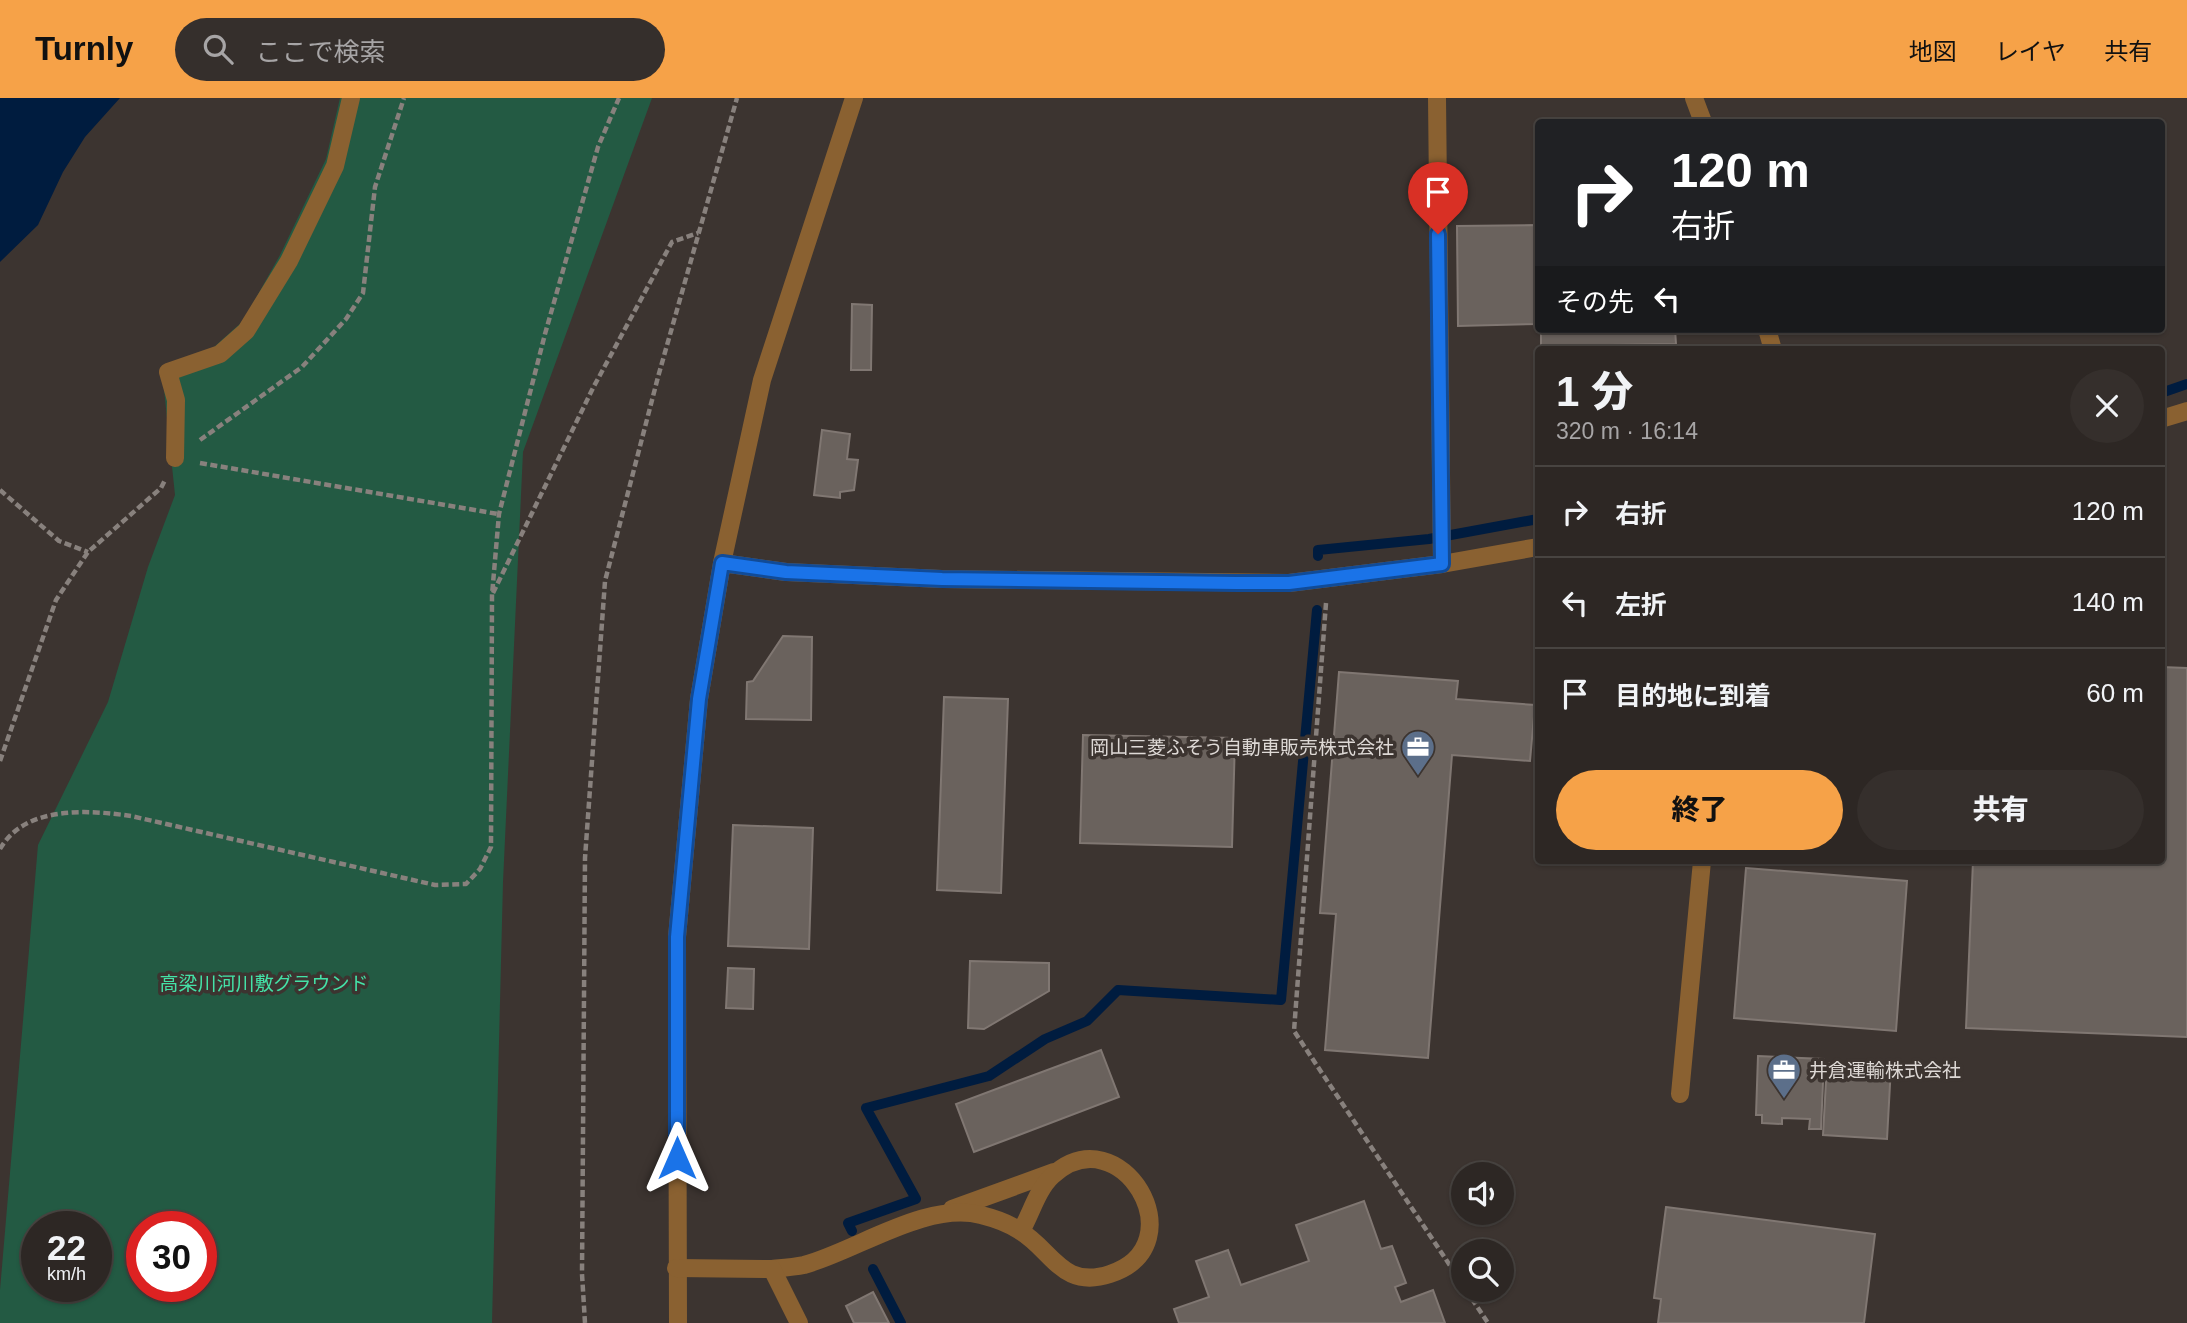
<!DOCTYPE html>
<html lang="ja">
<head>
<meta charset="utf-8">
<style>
  body { margin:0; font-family:Arial,"Noto Sans JP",sans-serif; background:#352f2c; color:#f1f3f6; height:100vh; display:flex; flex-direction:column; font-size:26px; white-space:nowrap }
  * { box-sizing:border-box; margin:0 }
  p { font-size:23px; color:#a7a5a6 }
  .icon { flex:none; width:38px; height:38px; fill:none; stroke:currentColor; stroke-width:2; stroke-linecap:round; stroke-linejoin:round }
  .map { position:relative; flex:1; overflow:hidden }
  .drawer { position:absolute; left:1535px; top:248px; width:630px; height:518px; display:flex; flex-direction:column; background:#2d2724; border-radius:7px; box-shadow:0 2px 5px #0004,0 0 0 2px #484441 }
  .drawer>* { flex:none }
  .guide { position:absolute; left:1535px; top:21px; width:630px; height:214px; border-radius:7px; box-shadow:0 2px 5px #0004,0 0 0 2px #484441; background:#202124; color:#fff; overflow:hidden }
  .fabs { position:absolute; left:1451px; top:1064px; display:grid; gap:14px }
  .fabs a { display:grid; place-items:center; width:63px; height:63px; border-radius:50%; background:#2d2724; box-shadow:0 2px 5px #0004,0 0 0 2px #484441; font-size:35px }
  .speed { position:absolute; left:21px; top:1113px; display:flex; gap:14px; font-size:35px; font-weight:700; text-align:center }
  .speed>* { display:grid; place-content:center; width:91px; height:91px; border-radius:50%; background:#2d2724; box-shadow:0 2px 5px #0004,0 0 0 2px #484441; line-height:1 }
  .speed small { font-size:18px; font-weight:400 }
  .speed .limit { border:10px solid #d22; background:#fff; color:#111 }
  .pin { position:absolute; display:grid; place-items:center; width:60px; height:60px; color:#fff; margin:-72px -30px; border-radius:50% 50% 50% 0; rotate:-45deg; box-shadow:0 0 7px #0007 }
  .pin .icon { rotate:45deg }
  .me { position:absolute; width:77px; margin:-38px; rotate:0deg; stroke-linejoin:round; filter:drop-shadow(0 0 5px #0008) }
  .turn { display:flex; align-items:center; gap:24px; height:147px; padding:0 21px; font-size:32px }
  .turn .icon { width:91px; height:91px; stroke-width:2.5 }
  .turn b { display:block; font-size:49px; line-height:60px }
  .then { display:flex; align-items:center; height:66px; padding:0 21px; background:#0003; gap:14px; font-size:26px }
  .round { display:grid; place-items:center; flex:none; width:74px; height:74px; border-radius:37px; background:#352f2c }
  .summary { display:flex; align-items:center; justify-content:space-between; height:119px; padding:0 21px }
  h1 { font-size:42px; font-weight:800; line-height:52px }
  .cta { display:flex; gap:14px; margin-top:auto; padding:14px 21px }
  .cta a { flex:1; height:80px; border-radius:42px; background:#f6a248; color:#111; font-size:28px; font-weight:800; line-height:80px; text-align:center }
  .cta a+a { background:#352f2c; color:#f1f3f6 }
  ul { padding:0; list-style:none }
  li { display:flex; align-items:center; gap:21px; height:91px; padding:0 21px; border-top:2px solid #484441 }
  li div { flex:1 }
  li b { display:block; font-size:26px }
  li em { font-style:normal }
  header { display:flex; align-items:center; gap:42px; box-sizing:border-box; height:98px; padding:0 35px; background:#f6a248; color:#111 }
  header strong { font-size:33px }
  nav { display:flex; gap:38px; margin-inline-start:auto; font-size:24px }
  .search { width:490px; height:63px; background:#352f2c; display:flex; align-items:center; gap:18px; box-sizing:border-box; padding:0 24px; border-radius:38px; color:#a7a5a6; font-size:26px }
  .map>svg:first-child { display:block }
  .green { fill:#235a43; fill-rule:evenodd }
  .water { fill:#001c3f }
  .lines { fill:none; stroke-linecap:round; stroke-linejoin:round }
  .stream { stroke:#001c3f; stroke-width:10 }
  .building { fill:#6a625d; stroke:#807772; stroke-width:2 }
  .path { stroke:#88817d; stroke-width:4.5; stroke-dasharray:7 3.5; stroke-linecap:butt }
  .service { stroke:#8a6131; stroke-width:18 }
  .minor { stroke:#8a6131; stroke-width:18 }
  .tertiary { stroke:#8a6131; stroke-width:18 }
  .route-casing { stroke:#114b97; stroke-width:18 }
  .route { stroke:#1a73e8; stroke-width:12 }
  .labels { text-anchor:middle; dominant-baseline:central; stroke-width:7; stroke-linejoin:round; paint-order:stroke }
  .poi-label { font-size:19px; fill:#ded9d6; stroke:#3c3430; text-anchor:end }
  .park-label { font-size:19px; fill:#44e2a7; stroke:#3c3430 }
</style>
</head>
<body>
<header>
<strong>Turnly</strong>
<div class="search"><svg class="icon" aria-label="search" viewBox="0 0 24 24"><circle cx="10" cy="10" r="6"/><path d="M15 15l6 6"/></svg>ここで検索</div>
<nav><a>地図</a><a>レイヤ</a><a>共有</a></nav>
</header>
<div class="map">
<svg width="2187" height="1225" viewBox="0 0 2187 1225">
  <rect width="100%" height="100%" fill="#3c3430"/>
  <path class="green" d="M340,0H652L523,354L503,784L492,1225H0V1192L38,747L108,604L148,469L175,397L162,272L214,249L243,223L280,157L326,61ZM37,1129H96V1188H37ZM142,1129H201V1188H142Z"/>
  <polygon class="water" points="0,0 120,0 85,39 63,74 38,127 0,164"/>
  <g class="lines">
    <g class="stream">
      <polyline points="2161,295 2187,286"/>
      <polyline points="1318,458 1318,452 1429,441 1538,421"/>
      <polyline points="852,1133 848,1125 916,1101 866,1010 989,978 1045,941 1087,923 1118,892 1281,902 1317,512"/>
      <polyline points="873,1171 901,1225"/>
    </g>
  </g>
  <g class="building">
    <polygon points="1536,127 1538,226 1458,228 1457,128"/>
    <polygon points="852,206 872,207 871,272 851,272"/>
    <polygon points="1541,231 1675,231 1676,246 1541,248"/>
    <polygon points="822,332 850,336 847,361 858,362 854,392 840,394 840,400 814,397"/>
    <polygon points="783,538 812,539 811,622 746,621 747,584 753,583"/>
    <polygon points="2161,569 2187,570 2187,939 1966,930 1973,763 2161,763"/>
    <polygon points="1339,574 1458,583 1456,601 1535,607 1530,663 1452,657 1428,960 1325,952 1336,816 1320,815"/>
    <polygon points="944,599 1008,601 1001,795 937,792"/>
    <polygon points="1083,637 1235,640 1232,749 1080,745"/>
    <polygon points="733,727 813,730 809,851 728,848"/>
    <polygon points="1746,770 1907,783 1896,933 1734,920"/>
    <polygon points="970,863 1049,865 1049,893 984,931 968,930"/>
    <polygon points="728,870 754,871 753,911 726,910"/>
    <polygon points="1101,952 1119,999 974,1054 956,1006"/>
    <polygon points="1758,958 1824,961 1821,1031 1809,1031 1810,1021 1782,1020 1782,1026 1762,1025 1762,1017 1756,1017"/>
    <polygon points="1827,965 1891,968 1887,1041 1823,1037"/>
    <polygon points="1364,1103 1381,1151 1392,1148 1406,1185 1395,1189 1401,1204 1433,1192 1445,1225 1179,1225 1174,1211 1209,1199 1196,1163 1228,1152 1241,1187 1309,1163 1296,1127"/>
    <polygon points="1666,1109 1875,1136 1864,1225 1658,1225 1661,1201 1654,1200"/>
    <polygon points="873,1194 889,1225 854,1225 846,1208"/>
  </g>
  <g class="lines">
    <g class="path">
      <polyline points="200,342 302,269 346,221 363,195 375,89 404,0"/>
      <polyline points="200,365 498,416"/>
      <polyline points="0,392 59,443 88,454"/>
      <polyline points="493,495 593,290 672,144 698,135"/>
      <polyline points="1326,505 1294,933 1463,1187"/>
      <polyline points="0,663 56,502 88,454 161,390 165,382"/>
      <path d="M0,751C25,707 89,712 131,718L435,787L466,786L480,771L491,749L492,497L499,416L545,236L598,49L619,0"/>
      <polyline points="1466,1192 1488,1225"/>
      <polyline points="585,1225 582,1176 585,760 605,483 658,279 737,0"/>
    </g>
    <g class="service">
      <polyline points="1437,0 1442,466"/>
      <polyline points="1694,0 1703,24"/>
      <polyline points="1767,231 1773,252"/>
      <polyline points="175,360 176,302 168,274 220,256 246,233 289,163 335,68 351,0"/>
      <polyline points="1680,996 1702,763"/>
      <polyline points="952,1111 1054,1074"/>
      <path d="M772,1171C782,1170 794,1169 804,1167C856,1153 926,1103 981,1117C993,1120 1010,1126 1020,1133C1052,1152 1062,1192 1110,1176C1199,1147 1120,1015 1052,1078C1037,1092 1031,1116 1021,1133"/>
    </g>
    <g class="minor">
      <polyline points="677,839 678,1225"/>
      <polyline points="676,1170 772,1171 799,1225"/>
    </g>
    <g class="tertiary">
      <polyline points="2161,321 2187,313"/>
      <polyline points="722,465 786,474 942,481 1289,485 1442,466 1538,449"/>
      <polyline points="677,839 699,601 722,465 762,282 854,0"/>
    </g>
  </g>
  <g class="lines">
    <g class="route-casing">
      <polyline id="route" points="677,1060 677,839 699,601 722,465 786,474 942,481 1236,485 1289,485 1442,466 1438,136"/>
    </g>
    <use href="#route" class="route"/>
  </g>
  <defs>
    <g id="office-pin" transform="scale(1.75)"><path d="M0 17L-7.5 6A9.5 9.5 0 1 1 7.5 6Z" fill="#5c6f8a" stroke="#3c3430"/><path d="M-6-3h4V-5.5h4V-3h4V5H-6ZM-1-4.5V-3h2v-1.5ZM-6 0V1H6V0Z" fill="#fff"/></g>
  </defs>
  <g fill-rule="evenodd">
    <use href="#office-pin" x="1418" y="649"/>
    <use href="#office-pin" x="1784" y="972"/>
  </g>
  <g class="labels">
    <g class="poi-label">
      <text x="1394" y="649">岡山三菱ふそう自動車販売株式会社</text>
      <text x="1809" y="972" text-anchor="start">井倉運輸株式会社</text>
    </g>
    <g class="park-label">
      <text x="264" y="885">高梁川河川敷グラウンド</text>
    </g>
  </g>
</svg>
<div class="fabs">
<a><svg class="icon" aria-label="sound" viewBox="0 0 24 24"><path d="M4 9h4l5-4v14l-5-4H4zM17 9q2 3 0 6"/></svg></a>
<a><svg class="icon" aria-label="search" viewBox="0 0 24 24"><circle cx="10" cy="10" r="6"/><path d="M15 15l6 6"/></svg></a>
</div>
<div class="speed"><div>22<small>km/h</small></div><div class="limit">30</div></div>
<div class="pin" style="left:1438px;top:136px;background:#d93025"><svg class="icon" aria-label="arrive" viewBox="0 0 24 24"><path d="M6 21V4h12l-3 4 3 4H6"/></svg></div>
<svg class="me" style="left:677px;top:1060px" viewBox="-20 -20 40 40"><path d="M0-17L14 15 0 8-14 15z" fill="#1a73e8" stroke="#fff" stroke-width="4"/></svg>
<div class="guide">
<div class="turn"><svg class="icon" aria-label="right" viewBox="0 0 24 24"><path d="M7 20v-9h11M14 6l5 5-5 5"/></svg><div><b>120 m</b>右折</div></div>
<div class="then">その先<svg class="icon" aria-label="left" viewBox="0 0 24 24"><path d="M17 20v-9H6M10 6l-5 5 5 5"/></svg></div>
</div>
<section class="drawer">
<div class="summary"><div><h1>1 分</h1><p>320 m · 16:14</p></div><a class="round"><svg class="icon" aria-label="close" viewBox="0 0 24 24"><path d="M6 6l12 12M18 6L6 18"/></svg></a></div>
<ul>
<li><svg class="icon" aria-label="right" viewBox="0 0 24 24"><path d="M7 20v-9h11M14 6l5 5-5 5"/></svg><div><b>右折</b></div><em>120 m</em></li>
<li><svg class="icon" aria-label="left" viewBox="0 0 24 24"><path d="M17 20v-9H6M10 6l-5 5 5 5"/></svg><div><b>左折</b></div><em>140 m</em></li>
<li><svg class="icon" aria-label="arrive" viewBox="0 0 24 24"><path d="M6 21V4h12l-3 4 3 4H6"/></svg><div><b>目的地に到着</b></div><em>60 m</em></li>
</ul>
<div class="cta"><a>終了</a><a>共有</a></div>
</section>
</div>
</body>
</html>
